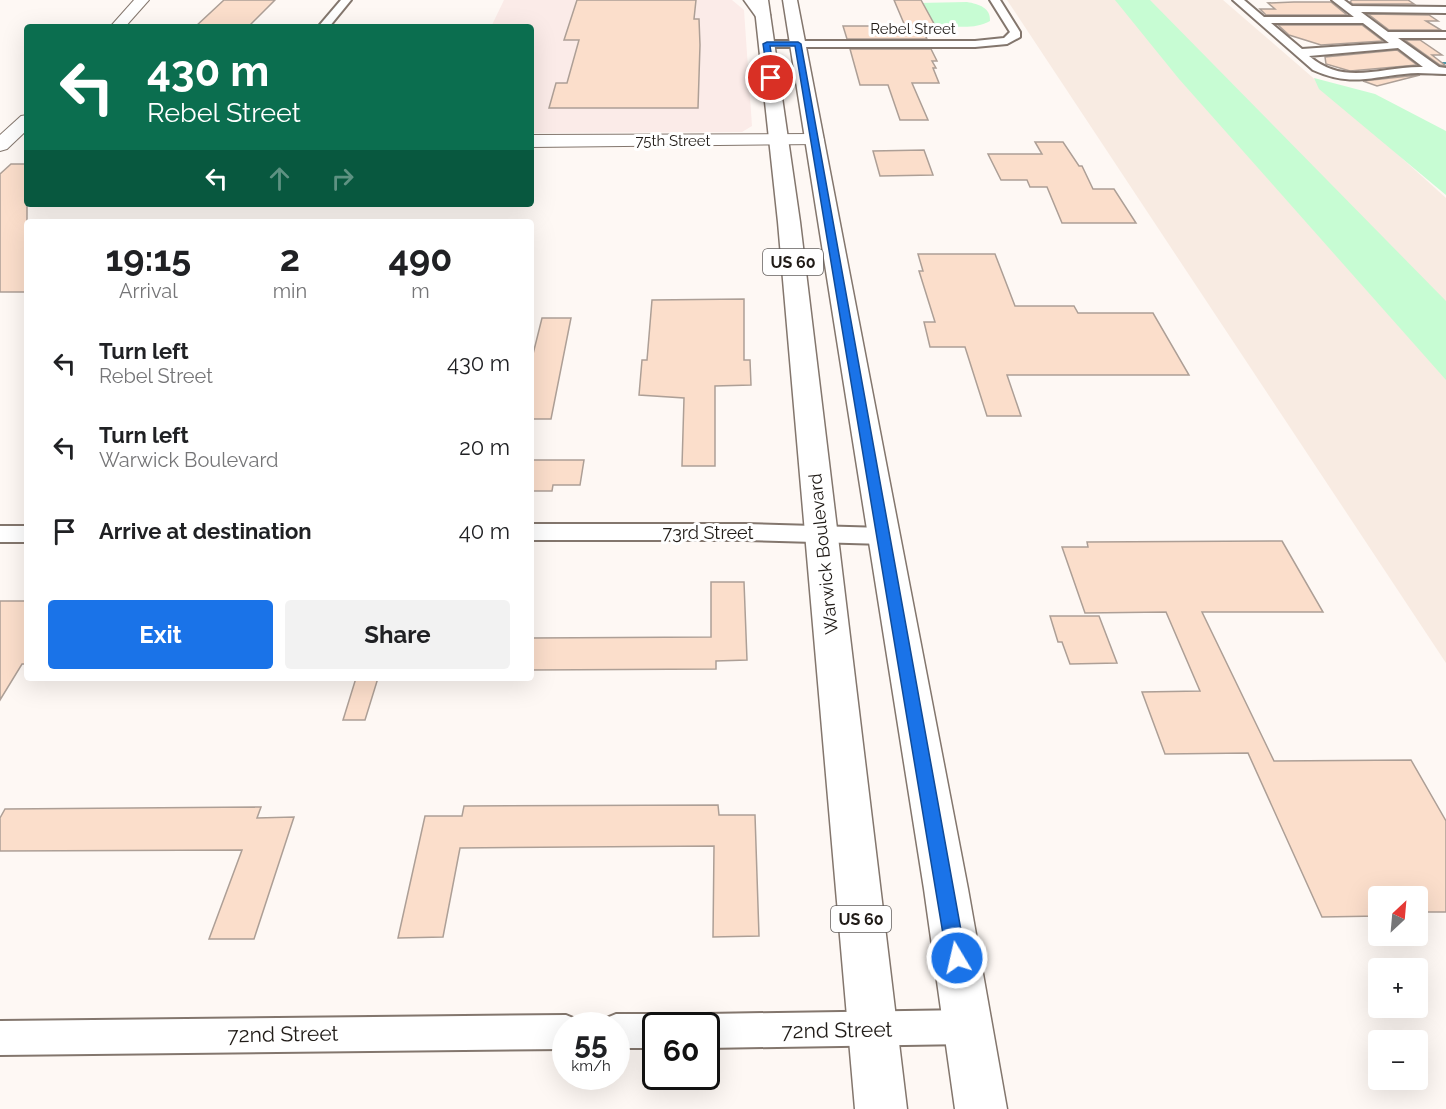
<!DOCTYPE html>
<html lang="en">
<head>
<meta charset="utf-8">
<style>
  body { margin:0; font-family:Raleway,sans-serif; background:#f2f2f2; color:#202124; height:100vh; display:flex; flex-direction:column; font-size:22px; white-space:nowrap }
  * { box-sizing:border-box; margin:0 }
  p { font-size:20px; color:#757577 }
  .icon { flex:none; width:33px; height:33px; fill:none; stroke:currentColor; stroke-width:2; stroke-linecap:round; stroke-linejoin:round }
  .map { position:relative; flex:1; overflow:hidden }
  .side { position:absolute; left:24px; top:219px; width:510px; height:462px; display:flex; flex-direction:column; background:#fff; border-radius:6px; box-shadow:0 6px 24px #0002 }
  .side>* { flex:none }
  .top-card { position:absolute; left:24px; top:24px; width:510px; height:183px; border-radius:6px; box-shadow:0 6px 24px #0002; background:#0b6e4f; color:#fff; overflow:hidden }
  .needle { width:39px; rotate:26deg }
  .fabs { position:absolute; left:1368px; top:886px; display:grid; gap:12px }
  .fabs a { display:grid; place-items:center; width:60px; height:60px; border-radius:6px; background:#fff; box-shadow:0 6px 24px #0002; font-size:30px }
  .speed { position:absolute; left:552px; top:1012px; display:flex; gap:12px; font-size:30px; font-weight:700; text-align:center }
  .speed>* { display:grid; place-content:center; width:78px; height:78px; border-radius:50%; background:#fff; box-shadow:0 6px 24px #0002; line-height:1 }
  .speed small { font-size:15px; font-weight:400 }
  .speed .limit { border:3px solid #111; border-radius:9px; background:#fff; color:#111 }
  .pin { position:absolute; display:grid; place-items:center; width:51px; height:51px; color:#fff; margin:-26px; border:3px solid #fff; border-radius:50%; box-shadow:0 2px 6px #0007 }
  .me { position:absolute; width:66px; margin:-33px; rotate:351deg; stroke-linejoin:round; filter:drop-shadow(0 0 4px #0008) }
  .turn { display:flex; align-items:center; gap:21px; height:126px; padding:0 24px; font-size:27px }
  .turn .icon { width:78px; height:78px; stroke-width:2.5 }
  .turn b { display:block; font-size:42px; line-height:51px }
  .lanes { display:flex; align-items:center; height:57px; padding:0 24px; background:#0003; justify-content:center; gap:30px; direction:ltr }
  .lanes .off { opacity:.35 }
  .eta { display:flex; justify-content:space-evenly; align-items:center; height:102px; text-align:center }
  .eta b { font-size:36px; font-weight:700; line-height:42px }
  .primary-button { display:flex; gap:12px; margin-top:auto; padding:12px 24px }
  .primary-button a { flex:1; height:69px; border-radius:6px; background:#1a73e8; color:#fff; font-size:24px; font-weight:700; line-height:69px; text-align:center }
  .primary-button a+a { background:#f2f2f2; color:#202124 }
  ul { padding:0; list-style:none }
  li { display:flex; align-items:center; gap:18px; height:84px; padding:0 24px }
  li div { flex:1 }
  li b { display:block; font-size:22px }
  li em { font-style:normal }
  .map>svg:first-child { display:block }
  .built { fill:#f8ebe2 }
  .industrial { fill:#fbebe8 }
  .green { fill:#c7fcd3 }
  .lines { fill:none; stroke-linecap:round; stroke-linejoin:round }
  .stream { fill:#4d96a7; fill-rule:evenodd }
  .building { fill:#fbdecb; stroke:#ad9f96; stroke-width:1.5 }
  .street-casing { stroke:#83766d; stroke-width:4 }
  .secondary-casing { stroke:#83766d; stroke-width:2 }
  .primary-casing { stroke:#83766d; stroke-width:3 }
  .highway-casing { stroke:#83766d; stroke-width:3 }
  .street { fill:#fff; fill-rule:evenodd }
  .secondary { fill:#fff; fill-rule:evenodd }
  .primary { fill:#fff; fill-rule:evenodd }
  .highway { fill:#fff; fill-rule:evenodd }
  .route { fill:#1a73e8; stroke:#114b97; stroke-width:1.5 }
  .labels { text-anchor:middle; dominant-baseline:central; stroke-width:6; stroke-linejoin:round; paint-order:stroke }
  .far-street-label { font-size:15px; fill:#201b17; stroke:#fff }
  .shield { fill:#fff; stroke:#635f5d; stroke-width:1.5 }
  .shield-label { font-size:16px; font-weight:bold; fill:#201b17 }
  .street-label { font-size:18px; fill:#201b17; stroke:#fff }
  .near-street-label { font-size:21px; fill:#201b17; stroke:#fff }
</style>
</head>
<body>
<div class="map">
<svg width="1446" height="1109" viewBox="0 0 1446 1109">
  <rect width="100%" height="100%" fill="#fef8f4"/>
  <polygon class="built" points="1007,0 1223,0 1311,76 1446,198 1446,663"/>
  <polygon class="industrial" points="504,0 732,0 744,10 752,126 742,132 531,133 531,27 491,27"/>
  <g class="green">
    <polygon points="1115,0 1150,0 1446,301 1446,380 1179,79"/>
    <path d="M967,2C979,4 991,8 990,21C971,32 944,24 923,24L918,3Z"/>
    <polygon points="1314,78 1375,94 1446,131 1446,195 1319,89"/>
  </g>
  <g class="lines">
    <g class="stream">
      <polygon points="1386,5 1446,6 1446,8 1385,7"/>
      <polygon points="1442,62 1446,62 1446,64 1441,64"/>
    </g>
  </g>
  <g class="building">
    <polygon points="224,0 275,0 248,27 195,27"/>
    <polygon points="577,0 696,0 694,19 699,19 700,45 698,108 549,108 556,83 567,83 579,40 564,40"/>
    <polygon points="894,0 921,0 938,31 935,31 936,33 924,33 927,39 847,39 843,26 905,26"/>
    <polygon points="1352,0 1408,0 1414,4 1353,4 1350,2"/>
    <polygon points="1294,2 1331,2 1347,15 1266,15 1260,9 1275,9 1268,3"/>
    <polygon points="1368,14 1429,15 1438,21 1426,21 1441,30 1389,30"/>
    <polygon points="1278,25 1362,25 1383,41 1321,45 1289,35"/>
    <polygon points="1405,40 1420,40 1442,55 1432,55 1446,66 1440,65"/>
    <polygon points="850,49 931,49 937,61 932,61 936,68 933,68 939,83 912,83 928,120 900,120 888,85 860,85"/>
    <polygon points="1397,50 1417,65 1350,71 1326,64 1325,57"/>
    <polygon points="1420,75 1377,86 1363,81 1409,76"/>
    <polygon points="1035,142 1063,142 1079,166 1082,166 1093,189 1114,189 1136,223 1062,223 1047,187 1030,187 1027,180 1001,180 988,154 1042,154"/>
    <polygon points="924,150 933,175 880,176 873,151"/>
    <polygon points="11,164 27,164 27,292 0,292 0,174"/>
    <polygon points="918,254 995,254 1015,306 1074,306 1078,313 1153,313 1189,375 1007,375 1021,416 987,416 965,347 930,347 924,322 935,322 919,271 923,271"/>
    <polygon points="744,299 744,360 750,360 751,385 715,386 715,466 682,466 684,398 639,395 642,360 647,360 652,300"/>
    <polygon points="542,318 571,318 551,419 531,419 531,362"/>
    <polygon points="531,460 584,460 580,485 553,485 552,491 531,491"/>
    <polygon points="1282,541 1323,612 1202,612 1274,761 1411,760 1446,821 1446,912 1418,912 1418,897 1378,897 1378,916 1322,917 1248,753 1165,754 1142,692 1200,691 1166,612 1085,613 1062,547 1088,547 1087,542"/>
    <polygon points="711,582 744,582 747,660 716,661 716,669 531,670 531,638 711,637"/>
    <polygon points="0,601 27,601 27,664 22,664 0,700"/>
    <polygon points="1050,616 1099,616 1117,663 1070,664 1062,642 1058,642"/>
    <polygon points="356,678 378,678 365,720 343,720"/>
    <polygon points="718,805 719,815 755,815 759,936 713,937 714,846 460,848 443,937 398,938 425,816 462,816 464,806"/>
    <polygon points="261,807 257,818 294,817 254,939 209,939 242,850 0,851 0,818 5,809"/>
  </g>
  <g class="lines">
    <g class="street-casing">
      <g id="street">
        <polygon points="341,0 351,0 329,27 318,27"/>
        <polygon points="990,0 1000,0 1020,32 1020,37 1007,44 975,47 767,47 762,44 767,41 975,41 1004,38 1010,32"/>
        <path d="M1233,0H1244L1264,17H1354L1332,0H1344L1352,6L1446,7V13L1361,12L1388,32H1446V38H1398L1439,67L1446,68V74C1432,74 1418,72 1404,74C1367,78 1349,86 1313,70ZM1271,23H1363L1389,43L1302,49ZM1398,48L1423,67C1380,66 1346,87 1309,56Z"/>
        <polygon points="531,524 745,524 884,528 892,530 895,536 892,542 884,544 745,540 531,540"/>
        <rect x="0" y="526" width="27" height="16"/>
        <polygon points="968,1010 980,1015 985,1027 980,1039 968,1044 706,1048 706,1026 691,1026 694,1019 706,1014"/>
        <polygon points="616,1014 656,1014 668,1019 671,1026 656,1026 656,1048 616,1048 616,1026 601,1026 604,1019"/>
        <polygon points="566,1015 578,1020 580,1026 566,1026 566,1049 0,1055 0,1021"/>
      </g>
    </g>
    <g class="secondary-casing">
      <g id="secondary">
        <polygon points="134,0 149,0 125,27 110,27"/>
        <polygon points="27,115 27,130 7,149 0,151 0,135 21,116"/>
        <polygon points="815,134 822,136 824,140 822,144 531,147 531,135"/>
      </g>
    </g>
    <g class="primary-casing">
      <g id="primary">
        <polygon points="754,0 768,0 800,222 907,1109 855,1109 778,222"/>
        <polygon points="783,0 797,0 968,889 1007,1109 955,1109 924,889"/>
      </g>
    </g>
    <g class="highway-casing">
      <polygon id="highway" points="744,0 758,0 770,15 767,18 757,18"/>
    </g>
    <use href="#street" class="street"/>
    <use href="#secondary" class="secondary"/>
    <use href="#primary" class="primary"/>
    <use href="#highway" class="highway"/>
  </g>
  <polygon class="route" points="767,42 798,42 801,44 966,958 963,965 957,967 950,965 947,958 795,46 770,46 775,78 771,80 768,78 763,44"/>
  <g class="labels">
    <g class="far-street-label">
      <text x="913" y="29">Rebel Street</text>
      <text x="673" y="141">75th Street</text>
    </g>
    <g class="shield">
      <rect x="763" y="249" width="60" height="26" rx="4.5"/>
      <rect x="831" y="906" width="60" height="26" rx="4.5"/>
    </g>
    <g class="shield-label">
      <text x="793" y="262">US 60</text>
      <text x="861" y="919">US 60</text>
    </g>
    <g class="street-label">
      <text x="708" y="532">73rd Street</text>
      <text transform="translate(823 554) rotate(-96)">Warwick Boulevard</text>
    </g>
    <g class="near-street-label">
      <text transform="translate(837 1030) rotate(-1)">72nd Street</text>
      <text transform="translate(283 1034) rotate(-1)">72nd Street</text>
    </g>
  </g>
</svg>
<div class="fabs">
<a><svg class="needle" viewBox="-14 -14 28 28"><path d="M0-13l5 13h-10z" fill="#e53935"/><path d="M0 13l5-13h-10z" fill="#757577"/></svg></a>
<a>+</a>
<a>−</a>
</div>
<div class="speed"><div>55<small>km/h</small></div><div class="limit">60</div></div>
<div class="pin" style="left:771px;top:78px;background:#d93025"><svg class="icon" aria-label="arrive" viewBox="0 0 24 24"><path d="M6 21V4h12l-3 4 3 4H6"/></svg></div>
<svg class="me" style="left:957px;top:958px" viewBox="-20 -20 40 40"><circle r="17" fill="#1a73e8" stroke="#fff" stroke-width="3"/><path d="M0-11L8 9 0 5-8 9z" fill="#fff"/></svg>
<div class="top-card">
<div class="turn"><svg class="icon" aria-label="left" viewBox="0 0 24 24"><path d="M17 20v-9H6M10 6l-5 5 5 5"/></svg><div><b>430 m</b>Rebel Street</div></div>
<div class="lanes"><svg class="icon" aria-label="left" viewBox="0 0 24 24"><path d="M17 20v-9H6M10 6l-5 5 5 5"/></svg><svg class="icon off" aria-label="ahead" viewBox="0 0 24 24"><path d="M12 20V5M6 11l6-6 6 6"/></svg><svg class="icon off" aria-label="right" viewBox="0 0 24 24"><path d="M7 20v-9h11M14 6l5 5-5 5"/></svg></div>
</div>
<section class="side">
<div class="eta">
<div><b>19:15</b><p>Arrival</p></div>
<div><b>2</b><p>min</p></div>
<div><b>490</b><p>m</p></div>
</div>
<ul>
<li><svg class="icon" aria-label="left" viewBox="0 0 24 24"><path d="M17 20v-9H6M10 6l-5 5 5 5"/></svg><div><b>Turn left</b><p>Rebel Street</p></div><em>430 m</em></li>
<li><svg class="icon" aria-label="left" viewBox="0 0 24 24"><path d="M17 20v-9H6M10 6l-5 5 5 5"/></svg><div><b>Turn left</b><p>Warwick Boulevard</p></div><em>20 m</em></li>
<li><svg class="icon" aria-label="arrive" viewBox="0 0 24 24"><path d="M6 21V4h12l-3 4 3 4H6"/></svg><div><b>Arrive at destination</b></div><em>40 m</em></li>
</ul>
<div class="primary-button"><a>Exit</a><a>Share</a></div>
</section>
</div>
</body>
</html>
